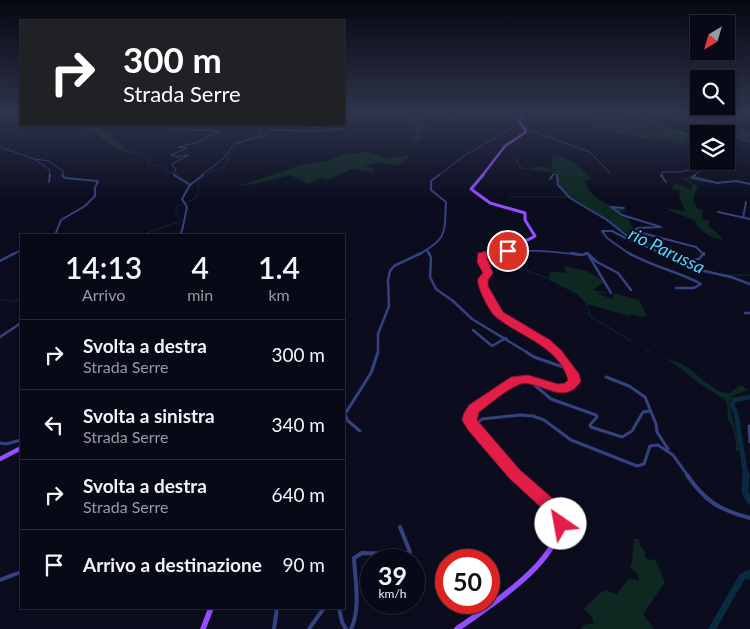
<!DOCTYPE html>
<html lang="it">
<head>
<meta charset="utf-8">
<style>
  body { margin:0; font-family:Lato,sans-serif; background:#11121f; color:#f1f3f6; height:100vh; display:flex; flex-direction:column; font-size:19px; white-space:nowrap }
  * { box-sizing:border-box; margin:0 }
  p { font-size:16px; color:#989aa1 }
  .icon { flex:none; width:28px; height:28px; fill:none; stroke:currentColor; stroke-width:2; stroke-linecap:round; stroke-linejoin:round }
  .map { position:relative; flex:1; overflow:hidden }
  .sheet { position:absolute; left:20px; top:234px; width:325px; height:375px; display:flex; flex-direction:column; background:#080916; border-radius:0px; box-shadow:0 1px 4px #0004,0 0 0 1px #292a35 }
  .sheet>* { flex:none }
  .top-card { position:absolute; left:20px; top:20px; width:325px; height:105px; border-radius:0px; box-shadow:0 1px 4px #0004,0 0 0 1px #292a35; background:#202124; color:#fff; overflow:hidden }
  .needle { width:32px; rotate:217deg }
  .tools { position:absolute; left:690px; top:15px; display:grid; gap:10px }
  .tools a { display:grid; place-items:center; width:45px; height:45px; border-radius:0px; background:#080916; box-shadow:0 1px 4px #0004,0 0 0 1px #292a35; font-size:25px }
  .speed { position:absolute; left:360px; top:549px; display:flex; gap:10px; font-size:25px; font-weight:700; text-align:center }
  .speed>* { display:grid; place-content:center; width:65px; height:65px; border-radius:50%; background:#080916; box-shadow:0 1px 4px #0004,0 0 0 1px #292a35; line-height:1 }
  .speed small { font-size:12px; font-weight:400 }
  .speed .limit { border:8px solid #d22; background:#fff; color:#111 }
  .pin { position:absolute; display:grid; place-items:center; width:42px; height:42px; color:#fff; margin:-21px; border:2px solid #fff; border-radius:50%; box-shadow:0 1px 5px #0007 }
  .me { position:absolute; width:55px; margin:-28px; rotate:327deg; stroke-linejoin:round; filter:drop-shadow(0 0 4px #0008) }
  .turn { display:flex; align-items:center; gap:18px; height:105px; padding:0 20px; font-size:22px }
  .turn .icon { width:65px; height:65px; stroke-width:2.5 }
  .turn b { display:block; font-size:35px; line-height:42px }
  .eta { display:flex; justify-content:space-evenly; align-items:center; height:85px; text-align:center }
  .eta b { font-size:30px; font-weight:600; line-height:35px }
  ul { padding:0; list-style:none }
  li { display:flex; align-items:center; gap:15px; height:70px; padding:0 20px; border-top:1px solid #292a35 }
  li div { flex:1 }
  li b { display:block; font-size:19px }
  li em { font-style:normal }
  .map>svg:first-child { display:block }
  .green { fill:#0e2821 }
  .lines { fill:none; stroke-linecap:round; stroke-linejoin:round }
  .stream-far1 { stroke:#092a3f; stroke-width:1 }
  .stream { stroke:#092a3f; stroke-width:2 }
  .river-far2 { stroke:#092a3f; stroke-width:2.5 }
  .river-far1 { stroke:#092a3f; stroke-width:5 }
  .river { stroke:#092a3f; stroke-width:7 }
  .minor-far4 { stroke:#34437f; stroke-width:1 }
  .minor-far3 { stroke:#34437f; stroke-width:2 }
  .minor-far2 { stroke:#34437f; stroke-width:2.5 }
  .minor-far1 { stroke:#34437f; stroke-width:3 }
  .minor { stroke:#34437f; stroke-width:4 }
  .major-far4 { stroke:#944eff; stroke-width:2.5 }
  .major-far3 { stroke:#944eff; stroke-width:3 }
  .major-far2 { stroke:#944eff; stroke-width:4 }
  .major-far1 { stroke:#944eff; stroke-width:4.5 }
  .major { stroke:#944eff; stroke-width:5.5 }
  .route { fill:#e11d48; stroke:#92132f }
  .labels { text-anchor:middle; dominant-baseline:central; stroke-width:4.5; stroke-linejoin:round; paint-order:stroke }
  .water-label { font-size:18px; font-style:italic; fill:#55d8ff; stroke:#0b0c1e }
</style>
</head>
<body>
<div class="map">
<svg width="750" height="629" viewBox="0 0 750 629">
  <rect width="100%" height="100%" fill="#0b0c1e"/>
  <g class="green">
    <polygon points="416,113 447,113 460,119 422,118 417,124 433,128 422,130 419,135 425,139 411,143 416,134 412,127 403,125 410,118 403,115"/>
    <path d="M600,113C603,112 653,128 661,131L667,128L699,138V145L689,142L682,145L655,137L648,139L612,132L594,130L584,115C591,121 593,127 603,123L595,118L602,117Z"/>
    <path d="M661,113H671L688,119L741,128L747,131L746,133L750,134V142L733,135V132L736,131C725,125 713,126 701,124C688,121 675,118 662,116Z"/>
    <path d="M65,124C78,124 113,126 115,141L119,142L128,151C119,154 105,141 98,135V132Z"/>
    <polygon points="368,152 386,158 410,156 399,165 377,163 364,165 374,169 372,172 352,169 328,180 321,178 309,184 290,175 254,184 235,187 302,165 327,161 345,154"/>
    <path d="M511,154L516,158L521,167L532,169L537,166L551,169L553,159L551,156C571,158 577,164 591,179L585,180C588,199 612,206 628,211L617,213L628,218L634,231L642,240L659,246C648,248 637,242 630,235L569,196L559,185L557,173L519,168L515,159Z"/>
    <polygon points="691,177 708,181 712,184 685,179 698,186 693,200 698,209 703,210 702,219 710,221 708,225 720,236 722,240 709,236 699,228 694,220 664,208 685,211 679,196 681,191 672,189 674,184 666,180 691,189 692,184 681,178"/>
    <polygon points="565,266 587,271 605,282 606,285 602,283 593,290 605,292 607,295 601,292 599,294 612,299 614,293 639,300 647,315 644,317 630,314 629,316 587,304 577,294 549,280 550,271 565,273"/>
    <path d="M671,361C693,362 710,396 730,393L739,386H743L747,390C739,395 732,391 729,405L739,443V451H736C736,440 735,427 728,420L727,404L724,399L700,384Z"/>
    <path d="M634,539H639L640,545L645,552V558L653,561L654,557L665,582L643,614L654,629H581L584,625L594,623L592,617L584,609C590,602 596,596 605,590L617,594L629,578L639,581L637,573L630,568L632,562Z"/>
  </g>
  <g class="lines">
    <g class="stream-far1">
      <polyline points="603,115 624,125 699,142"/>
      <polyline points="75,124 101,132 127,152 140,154 142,157 149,159 148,164 164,167 167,172 175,174 192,184"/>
      <polyline points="598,129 610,129 624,125"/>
      <polyline points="266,134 264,128 281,124"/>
      <polyline points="247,140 260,138"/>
      <polyline points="726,150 743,154"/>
      <polyline points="563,160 562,183 568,190 638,240 661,252"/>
      <polyline points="510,197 567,197"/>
      <polyline points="141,235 181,221 176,212 176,207 196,198 199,190 197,183 209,173 226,166 229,155 241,142"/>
      <path d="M493,260C515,268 568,281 583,298C587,303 588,310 590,316L631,341"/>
      <polyline points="690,265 712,272"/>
      <polyline points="726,275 750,275"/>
      <polyline points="0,301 3,299 11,302 21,299"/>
      <polyline points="646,350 650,352"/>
      <path d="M668,359C692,370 709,388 734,400"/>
    </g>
    <polyline class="stream" points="744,576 750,579"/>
    <polyline class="river-far2" points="750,135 743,135 742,137 750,140"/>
    <polyline class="river-far1" points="746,476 736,414 732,405 734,400 750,397"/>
    <g class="river">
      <polyline points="746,475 745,492 750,501"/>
      <polyline points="712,629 742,577 750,573"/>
    </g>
    <g class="minor-far4">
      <polyline points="344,113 361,113"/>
      <polyline points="630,113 655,124 699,138"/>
      <polyline points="729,113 733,113"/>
      <polyline points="170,124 174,129 219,131 196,143 178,147 187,148 171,155 177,157 189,155 172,164 176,170 173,174 176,176"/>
      <polyline points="526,129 590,152 610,173"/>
      <polyline points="257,137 264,137 269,130 323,131 343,129 306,127 307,124"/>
      <polyline points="726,144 728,144 726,136 729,131 732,135 750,142"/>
      <polyline points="0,147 34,159 49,161 63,171 63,176"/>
      <polyline points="34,159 50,170 49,176"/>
      <polyline points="201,176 224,158 234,144 256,137 261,132 260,127 262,124"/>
      <polyline points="438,176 464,156 520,123"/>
      <polyline points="552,176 553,174 557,174 557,176"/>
      <polyline points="662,176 662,172 681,172 699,167 702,170 693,176"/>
    </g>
    <g class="minor-far3">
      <polyline points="174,175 190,185"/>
      <polyline points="557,175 558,185 570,198 607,220 635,242 665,255"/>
      <polyline points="661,175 666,182"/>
      <polyline points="695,175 692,177 717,183 736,181 750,184"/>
      <polyline points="550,179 553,175"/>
      <polyline points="49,182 50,175"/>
      <polyline points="624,208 611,207 622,215 661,227 638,228 635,230 638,232 696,247 704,255"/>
      <polyline points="718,212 750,219"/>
      <polyline points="743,218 746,202"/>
      <polyline points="55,235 61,220 85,206 95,196 95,188 98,181 65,178 62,175"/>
      <polyline points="179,235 182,231 187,207 182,199 190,185 203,175"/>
      <polyline points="631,241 612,231 602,231 607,238 631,255"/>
      <polyline points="427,250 429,255"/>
      <polyline points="587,253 589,255"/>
      <polyline points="12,255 21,250"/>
      <path d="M418,255C449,238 444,232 446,202L431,190V181L439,175"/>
      <path d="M495,255C523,248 551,251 580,255"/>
      <polyline points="584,255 587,253"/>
    </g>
    <g class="minor-far2">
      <polyline points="429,253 431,258 430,277 436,289 453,301 472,319 528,353"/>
      <polyline points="571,253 583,255 586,253"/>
      <polyline points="587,253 597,262 618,273 631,290"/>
      <path d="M629,253C652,267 678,271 701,284L694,288H676"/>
      <polyline points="662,253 695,269 731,277 750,284"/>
      <polyline points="588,254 611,293"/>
      <polyline points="483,255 500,253"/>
      <polyline points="0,261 15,253"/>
      <polyline points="685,265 689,260 699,259 704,253"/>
      <polyline points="745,313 750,313"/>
      <polyline points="473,330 492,346 506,338"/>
      <polyline points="0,337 21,323"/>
      <polyline points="378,353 378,334 389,306 388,280 390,271 394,266 421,253"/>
    </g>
    <g class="minor-far1">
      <polyline points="526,352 534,357 566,368"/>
      <polyline points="606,377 629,386 645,397 656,424 657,432 668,449"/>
      <polyline points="531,382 551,399 596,415 597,417 590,425 591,427 622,437 632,431 643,412 650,411"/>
      <polyline points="749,426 750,442"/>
      <polyline points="473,427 482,419 520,415 533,416 544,420 571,440 637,466 644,464 650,446 658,445 673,455 688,476"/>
      <polyline points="360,431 348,421 345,414 371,373 378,352"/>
      <polyline points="0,443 6,444 21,440"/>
    </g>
    <g class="minor">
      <path d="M687,475C705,501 719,510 750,518"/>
      <polyline points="0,580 21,572"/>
      <polyline points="339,608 342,622 346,629"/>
      <polyline points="274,629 277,608"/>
      <polyline points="309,629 324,608"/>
      <path d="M351,629C361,609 355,579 354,558L362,553L407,554L410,552L400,527"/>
    </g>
    <polyline class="major-far4" points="482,176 505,146 526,132 519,120 524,113"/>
    <path class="major-far3" d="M483,255C499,244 519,247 535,236L525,220V213L490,203L471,189L483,175"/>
    <polyline class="major-far2" points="485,253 482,255 482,262 488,273 482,283 498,314 545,343 557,353"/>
    <g class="major-far1">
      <polyline points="0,459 21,448"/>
      <path d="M517,476L472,426L469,418C473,408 480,405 488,399C497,392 506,382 518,380C537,377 558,398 574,381L573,374L555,352"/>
    </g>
    <g class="major">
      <polyline points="203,629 211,608"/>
      <path d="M457,629C485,609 580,550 554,510L516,475"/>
    </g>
  </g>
  <linearGradient id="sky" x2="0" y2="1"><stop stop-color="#060710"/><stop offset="0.56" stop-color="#2e344c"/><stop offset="1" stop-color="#2e344c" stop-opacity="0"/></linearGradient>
  <rect width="750" height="201" fill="url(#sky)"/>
  <path class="route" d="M508,248L511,249V253L487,258L493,273L488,280V286L503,312L550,340L561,350L579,374L581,381C564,408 541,380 521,384C509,387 489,405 479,412L477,420L520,470L559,504L569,524L567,529L561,531L555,529L547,513L509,478L468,430L462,420L464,413L469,405L511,377L528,375L558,384L565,383L568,380C560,347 519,336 496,317C490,313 476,286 478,279C479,277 481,275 483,273L477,262L478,253Z"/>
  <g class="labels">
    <g class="water-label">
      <text transform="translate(667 250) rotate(26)">rio Parussa</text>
    </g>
  </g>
</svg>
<div class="tools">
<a><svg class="needle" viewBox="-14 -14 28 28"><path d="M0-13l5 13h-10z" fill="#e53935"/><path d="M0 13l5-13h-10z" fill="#989aa1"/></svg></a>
<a><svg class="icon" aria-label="search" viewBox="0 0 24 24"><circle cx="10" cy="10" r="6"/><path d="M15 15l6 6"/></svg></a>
<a><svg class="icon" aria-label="layers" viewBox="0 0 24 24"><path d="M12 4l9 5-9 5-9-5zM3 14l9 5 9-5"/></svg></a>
</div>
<div class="speed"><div>39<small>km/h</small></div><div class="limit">50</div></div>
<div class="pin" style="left:508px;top:251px;background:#d93025"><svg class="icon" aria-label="arrive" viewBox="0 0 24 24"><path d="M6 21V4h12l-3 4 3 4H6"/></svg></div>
<svg class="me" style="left:561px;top:524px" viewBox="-20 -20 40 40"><circle r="19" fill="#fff"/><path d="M0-13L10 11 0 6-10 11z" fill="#e11d48"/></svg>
<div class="top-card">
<div class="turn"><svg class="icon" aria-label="right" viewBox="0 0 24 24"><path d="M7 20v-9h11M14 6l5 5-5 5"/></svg><div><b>300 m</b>Strada Serre</div></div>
</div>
<section class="sheet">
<div class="eta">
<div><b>14:13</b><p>Arrivo</p></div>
<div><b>4</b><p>min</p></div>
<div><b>1.4</b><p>km</p></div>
</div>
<ul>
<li><svg class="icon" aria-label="right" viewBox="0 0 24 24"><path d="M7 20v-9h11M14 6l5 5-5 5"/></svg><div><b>Svolta a destra</b><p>Strada Serre</p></div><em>300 m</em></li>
<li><svg class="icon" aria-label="left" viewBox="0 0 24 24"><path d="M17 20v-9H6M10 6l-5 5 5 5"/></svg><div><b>Svolta a sinistra</b><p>Strada Serre</p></div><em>340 m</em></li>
<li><svg class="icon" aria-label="right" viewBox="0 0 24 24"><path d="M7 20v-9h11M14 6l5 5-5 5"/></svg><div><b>Svolta a destra</b><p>Strada Serre</p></div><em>640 m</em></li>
<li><svg class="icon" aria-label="arrive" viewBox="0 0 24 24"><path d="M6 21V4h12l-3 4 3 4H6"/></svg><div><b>Arrivo a destinazione</b></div><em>90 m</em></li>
</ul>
</section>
</div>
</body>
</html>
